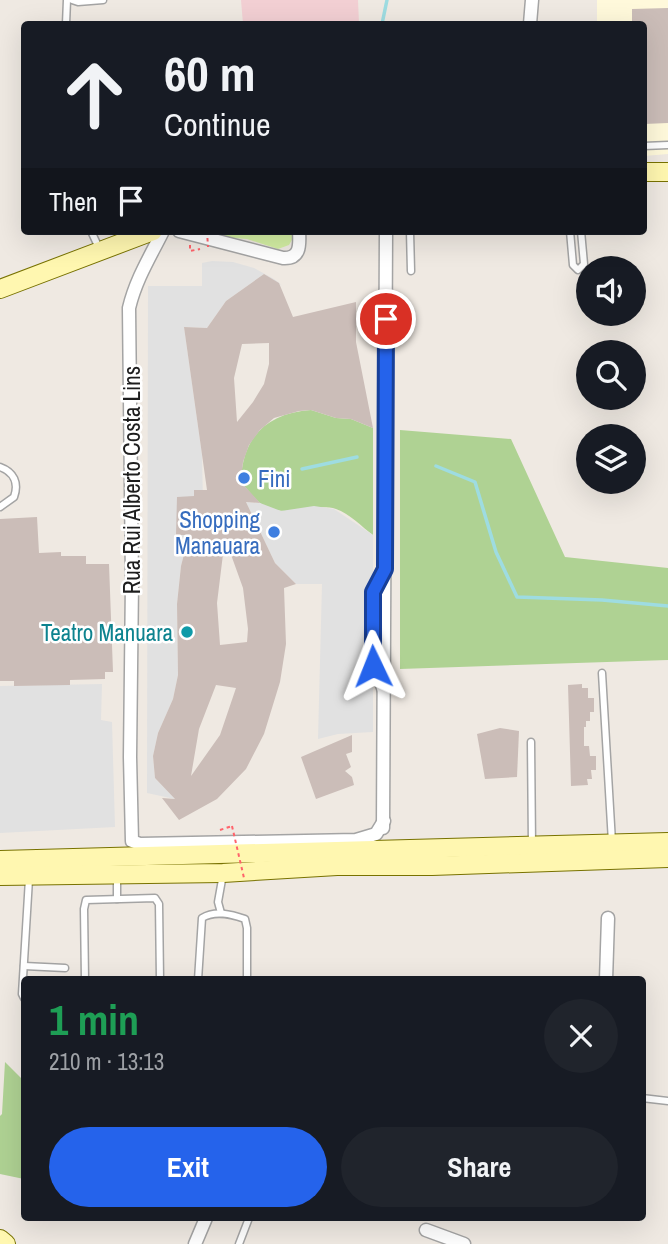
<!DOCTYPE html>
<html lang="en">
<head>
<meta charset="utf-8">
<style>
  body { margin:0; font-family:"Archivo Narrow",sans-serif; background:#20242c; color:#f1f3f6; height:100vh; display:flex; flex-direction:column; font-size:26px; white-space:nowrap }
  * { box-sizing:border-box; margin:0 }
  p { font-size:23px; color:#9ea1a6 }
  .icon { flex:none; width:38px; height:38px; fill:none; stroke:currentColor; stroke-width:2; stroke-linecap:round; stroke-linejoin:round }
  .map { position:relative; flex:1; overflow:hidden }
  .details { position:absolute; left:21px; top:976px; width:625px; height:245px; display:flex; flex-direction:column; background:#171b24; border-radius:7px; box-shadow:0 7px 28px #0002 }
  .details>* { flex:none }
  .top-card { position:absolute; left:21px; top:21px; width:626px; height:214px; border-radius:7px; box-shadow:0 7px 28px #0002; background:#171b24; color:#f1f3f6; overflow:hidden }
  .tools { position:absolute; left:576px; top:256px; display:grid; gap:14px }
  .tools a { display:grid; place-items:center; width:70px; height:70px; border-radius:50%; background:#171b24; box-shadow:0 7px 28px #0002; font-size:35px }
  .pin { position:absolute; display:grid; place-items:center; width:60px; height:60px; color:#fff; margin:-30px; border:4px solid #fff; border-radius:50%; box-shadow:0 2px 7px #0007 }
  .me { position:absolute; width:77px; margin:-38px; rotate:358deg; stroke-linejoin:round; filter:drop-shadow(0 0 5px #0008) }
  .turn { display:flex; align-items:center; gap:24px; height:147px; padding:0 28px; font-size:32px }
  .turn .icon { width:91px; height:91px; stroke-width:2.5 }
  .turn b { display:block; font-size:49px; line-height:60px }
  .then { display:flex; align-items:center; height:66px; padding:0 28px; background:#0003; gap:14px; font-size:26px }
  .round { display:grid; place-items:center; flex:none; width:74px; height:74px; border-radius:37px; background:#20242c }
  .headline { display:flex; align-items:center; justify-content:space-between; height:119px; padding:0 28px }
  h1 { font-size:42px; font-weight:700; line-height:52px; color:#1e9e55 }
  .cta { display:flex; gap:14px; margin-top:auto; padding:14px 28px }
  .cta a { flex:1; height:80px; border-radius:42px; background:#2563eb; color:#fff; font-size:28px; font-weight:700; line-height:80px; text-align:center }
  .cta a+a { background:#20242c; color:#f1f3f6 }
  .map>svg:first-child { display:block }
  .commercial { fill:#f2cfd3 }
  .education { fill:#fff9db }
  .grass { fill:#d3eea3 }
  .forest { fill:#afd293 }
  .parking { fill:#e1e1e1 }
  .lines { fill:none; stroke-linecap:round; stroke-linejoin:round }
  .stream { stroke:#9edce1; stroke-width:3.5 }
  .building { fill:#cbbdb8; fill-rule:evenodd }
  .lane-casing { stroke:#a4a4a4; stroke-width:9 }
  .street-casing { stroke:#a4a4a4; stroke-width:15 }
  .secondary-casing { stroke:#787200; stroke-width:20 }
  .path { stroke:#ff636b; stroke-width:2; stroke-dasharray:3.5 3.5; stroke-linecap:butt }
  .lane { stroke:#fff; stroke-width:6 }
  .street { stroke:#fff; stroke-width:12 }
  .secondary { stroke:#fff7b0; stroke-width:18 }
  .path-bridge { stroke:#ff636b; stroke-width:2; stroke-dasharray:3.5 3.5; stroke-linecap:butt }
  .route-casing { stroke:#184099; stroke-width:18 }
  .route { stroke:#2563eb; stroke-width:12 }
  .shop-dot { fill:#3f7fe0; stroke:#fff; stroke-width:2.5 }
  .culture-dot { fill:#0f9aa8; stroke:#fff; stroke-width:2.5 }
  .labels { text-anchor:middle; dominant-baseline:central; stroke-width:5; stroke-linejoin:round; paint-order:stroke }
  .shop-label { font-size:23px; fill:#366cbe; stroke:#fff; text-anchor:start }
  .street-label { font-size:23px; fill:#1d1d1d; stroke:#fff }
  .culture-label { font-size:23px; fill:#0d838f; stroke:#fff; text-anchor:end }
</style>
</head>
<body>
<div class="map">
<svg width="668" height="1244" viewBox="0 0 668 1244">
  <rect width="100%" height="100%" fill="#efe9e2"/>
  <polygon class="commercial" points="241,0 358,0 359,24 243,24"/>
  <polygon class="education" points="597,0 668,0 668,154 644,156 644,24 597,24"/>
  <polygon class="grass" points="220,231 293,231 293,238 289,245 278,249 247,239 222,237 218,234"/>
  <g class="forest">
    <path d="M311,410L336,418L351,419L373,428V535C362,527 349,513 336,509C311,502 282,521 260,503C253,497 247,489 241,482C242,437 267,413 311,410Z"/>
    <polygon points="400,430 511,439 565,557 668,568 668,660 400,669"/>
    <polygon points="5,1062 24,1081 24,1179 0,1174 0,1116 2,1114"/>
  </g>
  <g class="parking">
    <polygon points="212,261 233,262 254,268 274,279 283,286 264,274 226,301 207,328 184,327 202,455 203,505 177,535 189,535 181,566 177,604 178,675 173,699 158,733 153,756 155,778 175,799 147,793 148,286 202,286 202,263"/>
    <polygon points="246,502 260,503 281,511 314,506 334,509 373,535 373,732 338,734 318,739 322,584 296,584 275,563"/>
    <polygon points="102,684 101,720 112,722 115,827 0,833 0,686"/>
  </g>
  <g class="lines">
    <g class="stream">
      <polyline points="382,24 387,0"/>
      <polyline points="436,466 475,482 496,552 517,597 602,600 668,606"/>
      <polyline points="302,469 357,457"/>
    </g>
  </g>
  <g class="building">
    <polygon points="668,8 668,123 644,124 644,24 632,24 632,9"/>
    <path d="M264,274L279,283L293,317L356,302V342L373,428L351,419L336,418L311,410L299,411L274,418L260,430L249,445L243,462L241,482L260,503L246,502L275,563L296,584L284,588L286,644L280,682L264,734L246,769L217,799L179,820L162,798L175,799L155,778L153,756L158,733L173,699L178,675L177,604L181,566L189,535H176L177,497L194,496V490H207L184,327L207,328L226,301ZM269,343V364L264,384L253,402L237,422L234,378L242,344ZM225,538L243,588L248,629L247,642L220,645L217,603ZM216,685L236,688L220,735L191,776L199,729Z"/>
    <polygon points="37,517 39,553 61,552 61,556 86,556 86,564 109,564 113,672 105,672 105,679 70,680 70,685 14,686 14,681 0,681 0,519"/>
    <polygon points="582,684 582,688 588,688 588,698 594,698 594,712 590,712 590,721 586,721 586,727 584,727 584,746 589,746 590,756 596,756 596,770 591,770 592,779 587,779 588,785 571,786 568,685"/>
    <polygon points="500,728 519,731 517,777 485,779 477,734"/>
    <polygon points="352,735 352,752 346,754 351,767 345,771 352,777 354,785 316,799 301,757"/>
  </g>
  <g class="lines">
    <g class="lane-casing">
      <g id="lane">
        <polyline points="72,0 78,2 103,0"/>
        <polyline points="66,24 67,0"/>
        <polyline points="644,146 668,145"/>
        <polyline points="91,231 99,248"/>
        <polyline points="410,231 411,271"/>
        <polyline points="570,231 573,265 578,270 584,264 581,231"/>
        <path d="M0,467C14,472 19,483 14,497L0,507"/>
        <polyline points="602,673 612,842"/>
        <path d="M381,691C369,662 364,598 382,572"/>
        <polyline points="531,742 532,845"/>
        <polyline points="117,877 117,899"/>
        <polyline points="221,913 218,902 223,874"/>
        <polyline points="24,966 65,968"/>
        <polyline points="85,980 84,909 86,900 155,898 159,904 160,980"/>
        <path d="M198,980L202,918C215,910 231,914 245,919L247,928V980"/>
        <polyline points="24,998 22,994 29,879"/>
        <polyline points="642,1098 668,1101"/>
        <polyline points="239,1244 249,1218"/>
      </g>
    </g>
    <g class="street-casing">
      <g id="street">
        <polyline points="530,24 532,0"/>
        <path d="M163,231C150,257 136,279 129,308L132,581L130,757L132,841L140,844L356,840L376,834L384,821"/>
        <path d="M179,231L283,258C300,259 300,246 299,231"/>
        <polyline points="383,828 386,231"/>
        <polyline points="606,980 608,918"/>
        <polyline points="426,1230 464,1244"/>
        <polyline points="195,1244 206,1218"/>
      </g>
    </g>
    <g class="secondary-casing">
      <g id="secondary">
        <polyline points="644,172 668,172"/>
        <polyline points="0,289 153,231"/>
        <polyline points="0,860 668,842"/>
        <polyline points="0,876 223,873 337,866 432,866 668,858"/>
        <polyline points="0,1239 6,1244"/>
      </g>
    </g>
    <g class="path">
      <polyline points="190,245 190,251 200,249"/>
      <polyline points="220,830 232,826"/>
    </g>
    <use href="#lane" class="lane"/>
    <use href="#street" class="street"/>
    <use href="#secondary" class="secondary"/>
    <g class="path-bridge">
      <polyline points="207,231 208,247"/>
      <polyline points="232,826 244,878"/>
    </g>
  </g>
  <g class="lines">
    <g class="route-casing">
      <polyline id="route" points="373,666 373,592 385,569 386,319"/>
    </g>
    <use href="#route" class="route"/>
  </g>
  <g class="shop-dot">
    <circle cx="244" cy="478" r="7"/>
    <circle cx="274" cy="532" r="7"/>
  </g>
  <circle class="culture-dot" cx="187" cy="632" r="7"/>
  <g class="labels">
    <g class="shop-label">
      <text x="258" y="478">Fini</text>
      <text x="260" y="519" text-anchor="end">Shopping<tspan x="260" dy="26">Manauara</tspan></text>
    </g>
    <g class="street-label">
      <text transform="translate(131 480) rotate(-90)">Rua Rui Alberto Costa Lins</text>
    </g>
    <g class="culture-label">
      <text x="173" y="632">Teatro Manuara</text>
    </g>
  </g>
</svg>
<div class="tools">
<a><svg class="icon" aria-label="sound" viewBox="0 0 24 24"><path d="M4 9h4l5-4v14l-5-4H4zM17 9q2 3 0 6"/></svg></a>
<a><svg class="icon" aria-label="search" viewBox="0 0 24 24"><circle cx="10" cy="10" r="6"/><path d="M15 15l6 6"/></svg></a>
<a><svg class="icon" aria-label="layers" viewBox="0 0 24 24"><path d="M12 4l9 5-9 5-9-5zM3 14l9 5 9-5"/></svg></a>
</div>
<div class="pin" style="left:386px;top:319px;background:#d93025"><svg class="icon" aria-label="arrive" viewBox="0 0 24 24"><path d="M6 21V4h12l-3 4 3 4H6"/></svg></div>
<svg class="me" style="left:373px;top:666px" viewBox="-20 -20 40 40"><path d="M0-17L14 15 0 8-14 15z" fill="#2563eb" stroke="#fff" stroke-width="4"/></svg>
<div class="top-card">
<div class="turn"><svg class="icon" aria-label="ahead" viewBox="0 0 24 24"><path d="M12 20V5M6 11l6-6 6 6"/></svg><div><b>60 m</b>Continue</div></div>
<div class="then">Then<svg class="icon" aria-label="arrive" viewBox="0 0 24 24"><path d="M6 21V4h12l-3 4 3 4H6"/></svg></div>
</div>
<section class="details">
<div class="headline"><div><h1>1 min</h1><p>210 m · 13:13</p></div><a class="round"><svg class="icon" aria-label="close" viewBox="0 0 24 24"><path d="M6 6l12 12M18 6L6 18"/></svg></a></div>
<div class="cta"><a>Exit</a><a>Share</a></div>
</section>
</div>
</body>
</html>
